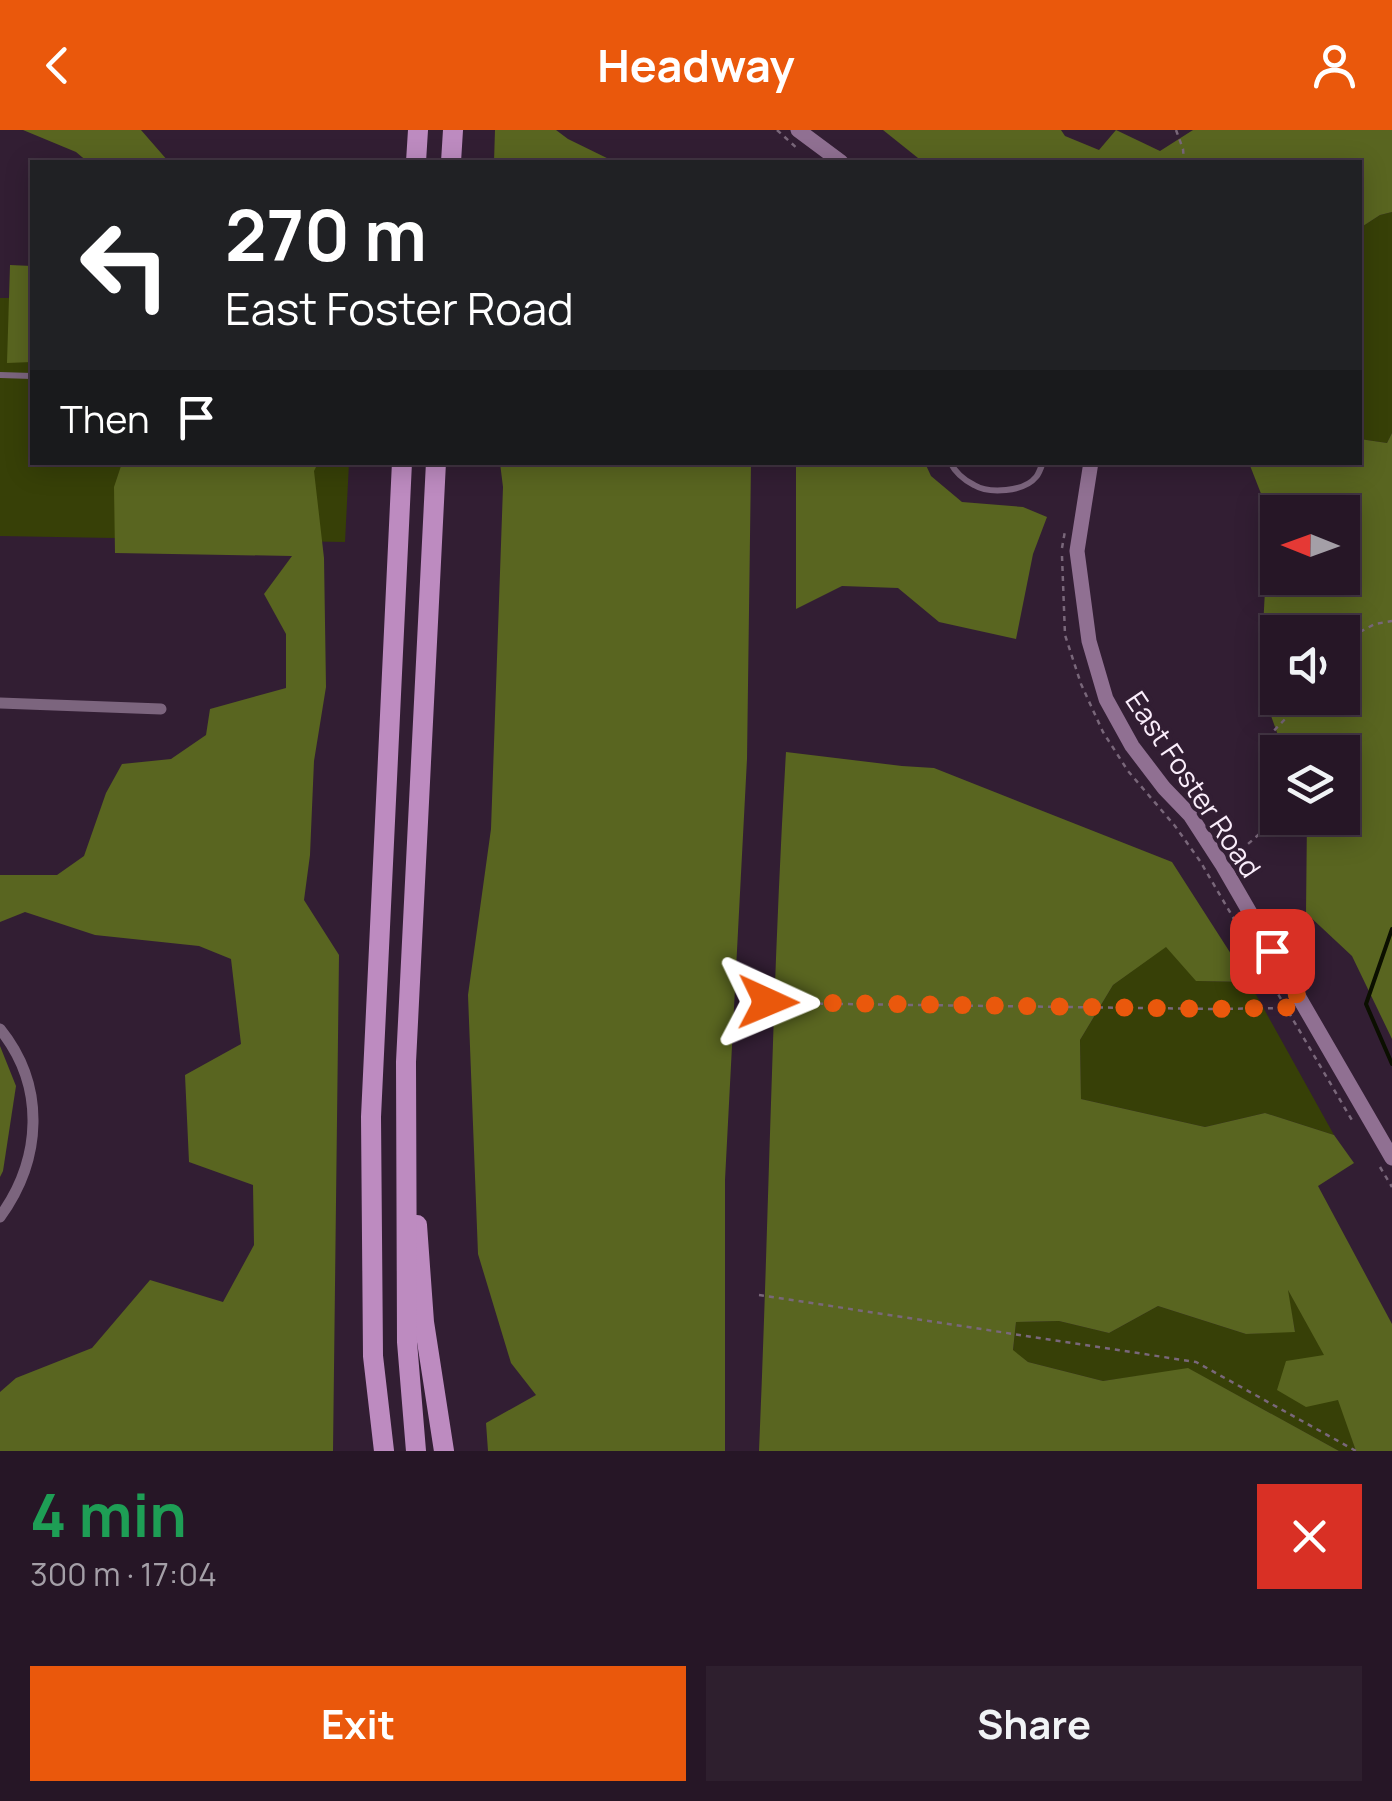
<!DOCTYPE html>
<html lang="en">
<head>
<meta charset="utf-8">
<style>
  body { margin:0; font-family:Manrope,sans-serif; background:#2e1f2e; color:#f1f3f6; height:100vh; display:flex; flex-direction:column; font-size:38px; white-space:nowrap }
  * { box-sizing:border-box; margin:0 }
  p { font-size:32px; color:#a49fa7 }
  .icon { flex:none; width:55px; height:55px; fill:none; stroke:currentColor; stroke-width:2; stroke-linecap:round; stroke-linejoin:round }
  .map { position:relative; height:1321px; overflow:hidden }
  .details { display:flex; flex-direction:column; background:#261626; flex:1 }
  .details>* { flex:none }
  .hud { position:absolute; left:30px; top:30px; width:1332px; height:305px; border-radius:0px; box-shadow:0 5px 25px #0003,0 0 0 2px #423543; background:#202124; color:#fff; overflow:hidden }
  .needle { width:65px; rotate:271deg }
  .fabs { position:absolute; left:1260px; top:365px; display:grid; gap:20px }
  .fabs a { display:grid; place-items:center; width:100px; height:100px; border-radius:0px; background:#261626; box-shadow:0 5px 25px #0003,0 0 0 2px #423543; font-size:50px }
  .pin { position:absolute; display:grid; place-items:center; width:85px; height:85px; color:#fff; margin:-42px; border-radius:20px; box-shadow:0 5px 15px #0006 }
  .me { position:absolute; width:110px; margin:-55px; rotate:91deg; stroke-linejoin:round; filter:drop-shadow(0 0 8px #0008) }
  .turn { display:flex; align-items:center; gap:35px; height:210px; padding:0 30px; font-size:45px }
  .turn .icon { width:130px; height:130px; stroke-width:2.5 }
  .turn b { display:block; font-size:70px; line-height:85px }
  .then { display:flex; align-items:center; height:95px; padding:0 30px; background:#0003; gap:20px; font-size:38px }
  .round { display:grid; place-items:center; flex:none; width:105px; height:105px; border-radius:0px; background:#2e1f2e }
  .headline { display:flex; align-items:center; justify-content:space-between; height:170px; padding:0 30px }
  h1 { font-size:60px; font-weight:700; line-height:75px; color:#1e9e55 }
  .action { display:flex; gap:20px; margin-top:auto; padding:20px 30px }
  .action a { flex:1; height:115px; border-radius:0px; background:#ea580c; color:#fff; font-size:40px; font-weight:700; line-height:115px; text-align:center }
  .action a+a { background:#2e1f2e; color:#f1f3f6 }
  header { display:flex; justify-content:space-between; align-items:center; height:130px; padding:0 30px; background:#ea580c; color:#fff; font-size:45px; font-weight:700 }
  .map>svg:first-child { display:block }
  .green { fill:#374007 }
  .forest { fill:#596520; fill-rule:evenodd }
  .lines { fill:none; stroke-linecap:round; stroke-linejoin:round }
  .stream { stroke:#0b0f00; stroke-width:4 }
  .path { stroke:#79677a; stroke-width:2.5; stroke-dasharray:5 5; stroke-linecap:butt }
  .lane { stroke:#7c657e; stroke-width:6 }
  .street { stroke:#7c657e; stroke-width:11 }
  .secondary { stroke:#907092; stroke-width:15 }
  .highway { stroke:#bd8bc0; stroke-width:20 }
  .route { stroke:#ea580c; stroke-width:18; stroke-dasharray:0 32.4 }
  .labels { text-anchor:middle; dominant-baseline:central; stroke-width:8; stroke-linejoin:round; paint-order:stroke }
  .street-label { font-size:28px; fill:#faedfb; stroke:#321e33 }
</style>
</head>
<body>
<header><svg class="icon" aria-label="back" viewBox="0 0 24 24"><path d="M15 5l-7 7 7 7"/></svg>Headway<svg class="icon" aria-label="person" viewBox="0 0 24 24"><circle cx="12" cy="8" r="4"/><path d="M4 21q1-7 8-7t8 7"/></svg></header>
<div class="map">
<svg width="1392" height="1321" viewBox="0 0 1392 1321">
  <rect width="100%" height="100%" fill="#321e33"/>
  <g class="green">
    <polygon points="1392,82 1392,303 1387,313 1360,309 1360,98 1380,85"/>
    <polygon points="0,168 32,168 32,332 349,333 345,412 0,406"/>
    <polygon points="1166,816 1197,851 1249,852 1334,1005 1265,983 1205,997 1081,969 1080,910 1113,855"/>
    <polygon points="1286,1156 1325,1225 1356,1321 1339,1321 1189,1239 1103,1251 1028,1232 1013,1221 1016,1192 1059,1191 1109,1203 1158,1176 1246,1204 1295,1201"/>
  </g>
  <g class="forest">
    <polygon points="23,0 141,0 168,31 171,32 88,32 76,22"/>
    <polygon points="495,0 556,0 568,9 615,32 494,32"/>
    <polygon points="883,0 1061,0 1065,6 1099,20 1116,0 1160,21 1193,0 1392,0 1392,82 1380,85 1360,98 1360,32 923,32"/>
    <polygon points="10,135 32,136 32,232 7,233"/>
    <path d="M1392,303V909L1352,826L1306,783L1307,688H1342V622H1284L1260,555L1269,384L1249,333L1360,332V309L1387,313ZM1278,382H1342V448H1278ZM1278,502H1342V568H1278Z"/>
    <polygon points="122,333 318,333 314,341 324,428 326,557 314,631 310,725 304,770 339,825 333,1321 0,1321 0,1262 16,1248 92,1218 150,1150 223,1172 254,1115 253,1055 189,1032 185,945 241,914 231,829 199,816 95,805 25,782 0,792 0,745 57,745 84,726 106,663 122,634 171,629 206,605 210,579 286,558 286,504 264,464 292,426 115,423 114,357"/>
    <polygon points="500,333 751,333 747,629 725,1050 725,1321 488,1321 486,1293 536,1265 511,1233 478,1124 468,865 491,699 503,357"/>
    <polygon points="796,333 925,333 931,346 962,372 1023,377 1047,387 1033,424 1016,509 939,492 898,458 842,456 796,479"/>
    <path d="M786,622L902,636L934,638L1172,732L1249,852L1196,851L1166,817L1113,855L1080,910L1081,969L1205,997L1265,983L1334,1005L1354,1033L1318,1056L1392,1194V1321H1356L1338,1270L1306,1277L1277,1260L1286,1231L1324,1225L1288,1160L1295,1202L1246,1204L1158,1176L1109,1203L1059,1191L1016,1192L1013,1220L1028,1232L1103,1251L1188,1238L1339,1321H759C769,1088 772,855 786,622Z"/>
    <polygon points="0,916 16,956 3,1041 0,1047"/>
  </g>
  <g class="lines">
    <polyline class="stream" points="1392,799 1366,874 1392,934"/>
    <g class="path">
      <polyline points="777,0 799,20"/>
      <polyline points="1176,0 1183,19 1184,32"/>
      <polyline points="1062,418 1065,401"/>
      <polyline points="1062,426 1065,505 1081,554 1103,602 1128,641 1175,696 1200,731 1353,992"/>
      <polyline points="1342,511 1375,494 1392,491"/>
      <polyline points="1233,727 1272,693 1262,613 1289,585 1291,568"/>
      <polyline points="768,873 1215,879 1286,878"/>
      <polyline points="1380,1037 1392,1057"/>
      <polyline points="759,1165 1196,1232 1356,1321"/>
    </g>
    <g class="lane">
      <polyline points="0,245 32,246"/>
      <path d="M950,332C955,342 964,350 974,355C989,364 1024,362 1036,347C1038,345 1042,335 1043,332"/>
    </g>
    <g class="street">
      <polyline points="0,573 161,579"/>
      <path d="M0,899C46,956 42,1029 0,1087"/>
    </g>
    <g class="secondary">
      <polyline points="798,0 841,32"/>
      <polyline points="1091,332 1077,421 1089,511 1106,569 1132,616 1164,658 1190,685 1223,736 1392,1028"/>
    </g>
    <g class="highway">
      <polyline points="416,32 418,0"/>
      <polyline points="451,32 453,0"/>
      <polyline points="417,1095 424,1192 444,1321"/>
      <polyline points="384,1321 373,1226 371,987 402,332"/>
      <polyline points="416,1321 407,1212 406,932 436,332"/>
    </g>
  </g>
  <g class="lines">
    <polyline class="route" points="768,872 1215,879 1304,877 1272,821"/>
  </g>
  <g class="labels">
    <g class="street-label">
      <text transform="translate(1194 654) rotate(56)">East Foster Road</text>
    </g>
  </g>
</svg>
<div class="fabs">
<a><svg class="needle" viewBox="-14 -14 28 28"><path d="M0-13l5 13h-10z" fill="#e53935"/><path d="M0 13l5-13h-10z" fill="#a49fa7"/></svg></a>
<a><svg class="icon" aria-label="sound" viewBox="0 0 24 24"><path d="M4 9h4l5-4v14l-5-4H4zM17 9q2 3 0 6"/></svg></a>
<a><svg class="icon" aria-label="layers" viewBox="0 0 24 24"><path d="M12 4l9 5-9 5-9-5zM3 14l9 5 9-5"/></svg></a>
</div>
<div class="pin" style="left:1272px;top:821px;background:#d93025"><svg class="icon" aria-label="arrive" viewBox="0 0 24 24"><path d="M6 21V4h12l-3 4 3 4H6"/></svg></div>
<svg class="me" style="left:768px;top:872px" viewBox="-20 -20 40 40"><path d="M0-17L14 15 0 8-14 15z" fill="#ea580c" stroke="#fff" stroke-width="4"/></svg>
<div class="hud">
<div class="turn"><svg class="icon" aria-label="left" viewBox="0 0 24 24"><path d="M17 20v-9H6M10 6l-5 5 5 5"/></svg><div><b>270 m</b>East Foster Road</div></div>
<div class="then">Then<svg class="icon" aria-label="arrive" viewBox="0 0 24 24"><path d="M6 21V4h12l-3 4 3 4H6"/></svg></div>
</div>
</div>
<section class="details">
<div class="headline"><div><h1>4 min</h1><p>300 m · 17:04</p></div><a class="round" style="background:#d93025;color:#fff"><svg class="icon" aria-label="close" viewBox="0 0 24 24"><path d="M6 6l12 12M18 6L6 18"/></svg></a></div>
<div class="action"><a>Exit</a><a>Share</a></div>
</section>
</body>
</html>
